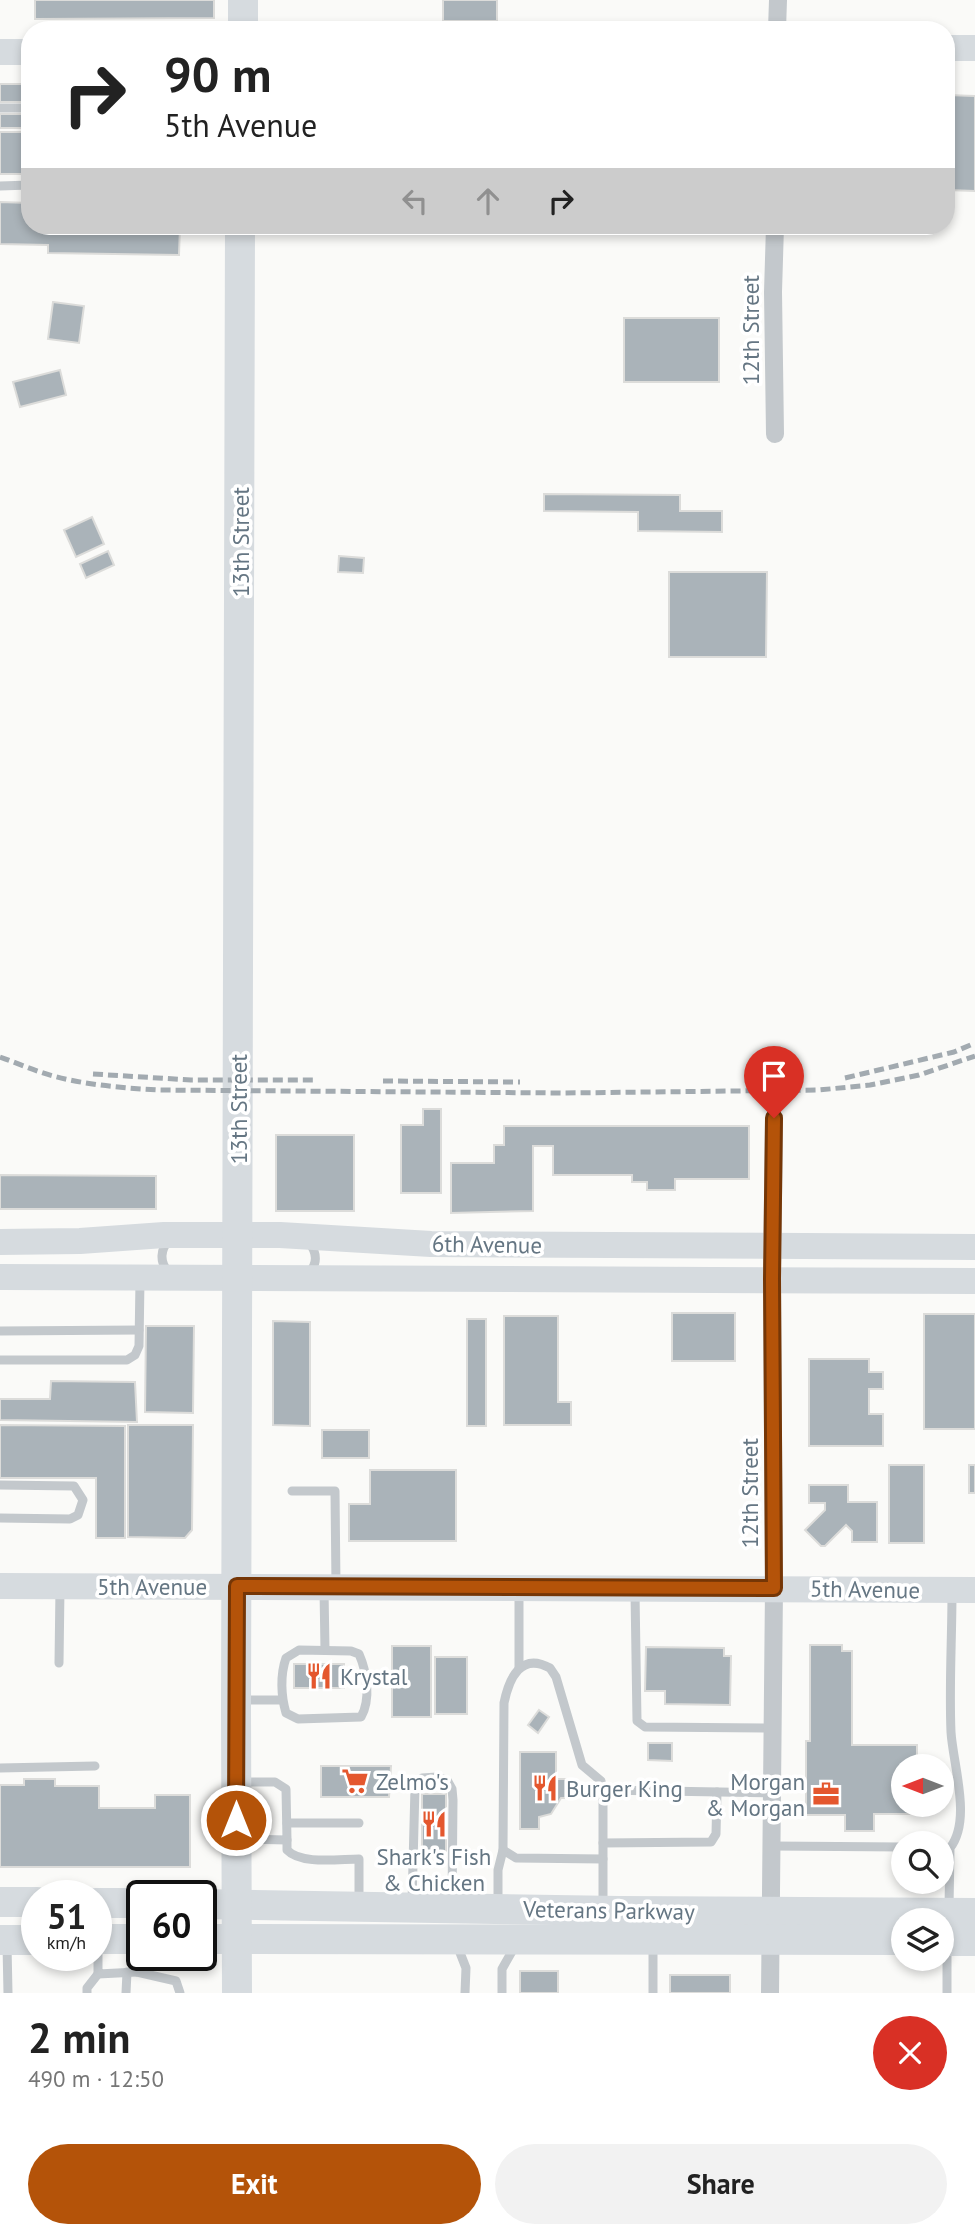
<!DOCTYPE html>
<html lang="en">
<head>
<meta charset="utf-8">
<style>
  body { margin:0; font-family:"PT Sans",sans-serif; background:#f2f2f2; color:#222; height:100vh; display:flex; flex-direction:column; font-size:26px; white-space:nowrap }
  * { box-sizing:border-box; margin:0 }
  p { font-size:23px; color:#767676 }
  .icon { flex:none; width:38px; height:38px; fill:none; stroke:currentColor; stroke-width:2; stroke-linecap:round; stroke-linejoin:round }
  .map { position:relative; height:1993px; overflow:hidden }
  .drawer { display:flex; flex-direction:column; background:#fff; flex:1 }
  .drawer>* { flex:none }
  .guide { position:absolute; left:21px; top:21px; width:934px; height:214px; border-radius:28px; box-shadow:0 4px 10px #0003; background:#fff; color:#222; overflow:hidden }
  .needle { width:46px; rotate:270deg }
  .tools { position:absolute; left:891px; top:1754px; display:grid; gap:14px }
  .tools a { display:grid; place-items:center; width:63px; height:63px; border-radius:50%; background:#fff; box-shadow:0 4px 10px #0003; font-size:35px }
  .speed { position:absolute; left:21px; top:1880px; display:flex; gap:14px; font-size:35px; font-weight:700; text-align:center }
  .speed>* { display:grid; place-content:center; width:91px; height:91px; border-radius:50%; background:#fff; box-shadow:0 4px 10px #0003; line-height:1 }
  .speed small { font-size:18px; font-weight:400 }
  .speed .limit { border:4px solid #111; border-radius:10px; background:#fff; color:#111 }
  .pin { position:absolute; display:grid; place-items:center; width:60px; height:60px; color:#fff; margin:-72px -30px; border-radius:50% 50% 50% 0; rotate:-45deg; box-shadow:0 0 7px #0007 }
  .pin .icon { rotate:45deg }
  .me { position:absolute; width:77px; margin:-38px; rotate:0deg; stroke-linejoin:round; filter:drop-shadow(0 0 5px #0008) }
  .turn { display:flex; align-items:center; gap:24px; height:147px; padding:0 28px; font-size:32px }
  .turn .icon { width:91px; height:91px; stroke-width:2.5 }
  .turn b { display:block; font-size:49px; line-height:60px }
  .lanes { display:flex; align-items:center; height:66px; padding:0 28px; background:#0003; justify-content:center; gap:35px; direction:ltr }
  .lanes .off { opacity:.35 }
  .round { display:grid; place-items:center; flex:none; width:74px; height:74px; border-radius:37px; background:#f2f2f2 }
  .summary { display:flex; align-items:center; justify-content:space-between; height:119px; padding:0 28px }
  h1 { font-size:42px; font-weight:800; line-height:52px }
  .action { display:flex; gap:14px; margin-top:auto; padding:14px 28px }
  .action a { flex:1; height:80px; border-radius:42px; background:#b45309; color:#fff; font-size:28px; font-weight:800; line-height:80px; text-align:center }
  .action a+a { background:#f2f2f2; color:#222 }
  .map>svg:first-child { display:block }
  .building { fill:#aab3b9; stroke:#dcdcda; stroke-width:2 }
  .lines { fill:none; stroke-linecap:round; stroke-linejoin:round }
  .lane { stroke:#c3c8cc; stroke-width:9 }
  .street { stroke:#c3c8cc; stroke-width:18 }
  .secondary { stroke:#d6dbdf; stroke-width:26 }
  .primary { stroke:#d6dbdf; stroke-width:30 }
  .rail { stroke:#a2aab0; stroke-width:5; stroke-dasharray:10 5; stroke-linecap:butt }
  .route-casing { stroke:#753606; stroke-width:18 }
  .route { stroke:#b45309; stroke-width:12 }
  .labels { text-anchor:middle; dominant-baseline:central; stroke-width:7; stroke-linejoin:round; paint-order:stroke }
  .street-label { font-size:23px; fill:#657683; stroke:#fff }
  .poi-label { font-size:23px; fill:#657683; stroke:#fff; text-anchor:start }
</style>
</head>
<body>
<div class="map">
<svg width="975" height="1993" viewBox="0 0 975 1993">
  <rect width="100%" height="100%" fill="#fafaf8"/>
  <g class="building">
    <polygon points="35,0 214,0 214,18 35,19"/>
    <rect x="443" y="0" width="54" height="21"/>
    <rect x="0" y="84" width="30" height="18"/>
    <polygon points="947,95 975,96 975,191 947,190"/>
    <rect x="0" y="114" width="30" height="14"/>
    <rect x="0" y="132" width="30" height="42"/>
    <polygon points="0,202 30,203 30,226 49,226 49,228 167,230 167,226 180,226 179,255 48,253 48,245 0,244"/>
    <polygon points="53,302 84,306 79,343 48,339"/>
    <rect x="624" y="318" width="95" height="64"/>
    <polygon points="60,370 66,395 20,407 13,382"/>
    <polygon points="544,494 680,495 680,511 722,511 722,532 638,531 638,512 544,511"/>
    <polygon points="92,517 104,544 76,557 64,530"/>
    <polygon points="108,551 114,565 86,578 80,564"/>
    <polygon points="339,556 364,558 363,573 338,572"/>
    <polygon points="669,572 767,572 766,657 669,657"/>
    <polygon points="423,1109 441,1109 441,1193 401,1193 401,1125 423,1125"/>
    <polygon points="504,1126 749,1126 749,1179 675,1179 675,1190 647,1190 647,1182 632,1182 632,1175 553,1175 553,1146 533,1146 533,1211 451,1213 451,1163 494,1163 494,1145 504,1145"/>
    <rect x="276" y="1135" width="78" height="76"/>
    <polygon points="0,1175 156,1176 156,1209 0,1209"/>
    <rect x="672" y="1313" width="63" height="48"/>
    <rect x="924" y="1314" width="51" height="115"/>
    <polygon points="504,1316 558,1316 558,1402 571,1402 571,1425 504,1425"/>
    <rect x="467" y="1319" width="19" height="107"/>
    <polygon points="273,1321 310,1322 310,1426 273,1425"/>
    <polygon points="146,1326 194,1326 193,1413 145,1412"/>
    <polygon points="809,1359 869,1359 869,1372 883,1372 883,1389 869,1389 869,1414 883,1414 883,1446 809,1446"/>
    <polygon points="51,1381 135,1382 137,1422 0,1420 0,1399 50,1399"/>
    <polygon points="0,1425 125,1426 125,1538 96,1538 96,1478 0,1478"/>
    <polygon points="128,1425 193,1425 192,1530 185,1538 128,1537"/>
    <rect x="322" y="1430" width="47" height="28"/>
    <rect x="889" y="1465" width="35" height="78"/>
    <rect x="969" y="1465" width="6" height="28"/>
    <polygon points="370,1470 456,1470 456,1541 349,1541 349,1504 370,1504"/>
    <polygon points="809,1485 848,1485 848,1502 877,1502 877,1542 852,1542 852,1531 846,1525 825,1546 821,1546 805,1530 825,1510 825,1503 809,1503"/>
    <polygon points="810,1645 842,1645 842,1651 852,1651 852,1745 917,1745 917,1766 903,1766 903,1804 917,1804 917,1814 874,1814 874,1831 845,1831 845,1815 806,1815 806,1741 810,1741"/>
    <rect x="392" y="1646" width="39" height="71"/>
    <polygon points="646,1647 724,1648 724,1656 731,1656 730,1705 665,1704 665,1691 645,1691"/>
    <rect x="435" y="1657" width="32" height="57"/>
    <rect x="294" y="1664" width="50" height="24"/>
    <polygon points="539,1710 549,1717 538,1733 528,1725"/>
    <polygon points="648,1743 672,1743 672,1761 648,1760"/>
    <polygon points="520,1752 556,1752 556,1779 570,1779 570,1798 561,1798 551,1814 539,1817 539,1829 520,1829"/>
    <polygon points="321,1766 391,1766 389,1797 321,1797"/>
    <polygon points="24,1779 55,1779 55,1786 99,1786 99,1808 155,1808 155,1795 190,1795 190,1867 0,1867 0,1785 24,1785"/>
    <rect x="422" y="1794" width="24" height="60"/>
    <rect x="520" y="1971" width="38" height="22"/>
    <rect x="670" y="1975" width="60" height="18"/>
  </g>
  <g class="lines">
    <g class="lane">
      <polyline points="0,108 30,108"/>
      <polyline points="0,186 30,185"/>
      <path d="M309,1242C317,1253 318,1263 309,1273"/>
      <path d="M169,1273C159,1262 160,1249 170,1239"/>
      <polyline points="0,1331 139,1330"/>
      <polyline points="0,1360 127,1360 135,1355 139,1346 140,1280"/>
      <polyline points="0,1485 74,1486 83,1500 78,1515 70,1519 0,1518"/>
      <polyline points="292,1491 335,1491 336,1585"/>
      <polyline points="324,1589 325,1650"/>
      <polyline points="635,1592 637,1721 645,1727 773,1728"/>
      <path d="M299,1650L351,1651L359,1654C367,1672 371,1700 361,1717L298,1719L286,1713C281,1696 280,1675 286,1658Z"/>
      <polyline points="59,1663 60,1588"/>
      <polyline points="519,1668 519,1592"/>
      <polyline points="241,1700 282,1700"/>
      <polyline points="0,1768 95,1766"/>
      <polyline points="240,1782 275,1782 286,1789 287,1840 242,1839"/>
      <polyline points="603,1790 772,1793"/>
      <polyline points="287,1823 359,1823"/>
      <path d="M287,1840V1850C301,1865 339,1859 359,1859V1904"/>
      <polyline points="603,1843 711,1842 716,1834 717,1792"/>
      <polyline points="772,1846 903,1847"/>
      <polyline points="503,1850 516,1858 603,1859"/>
      <polyline points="412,1903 415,1787 422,1778 437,1777 447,1780 452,1789 453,1800 452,1902"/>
      <path d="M498,1903V1870L503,1850L504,1703C509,1678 521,1652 550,1668L556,1677L582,1765L601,1781L603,1790V1906"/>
      <path d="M949,1908L950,1848C972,1820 953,1765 951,1732C949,1686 952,1639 952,1592"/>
      <polyline points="135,1943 137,1972 176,1981 180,1993"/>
      <polyline points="7,1945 8,1993"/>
      <polyline points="98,1945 98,1974 137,1972"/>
      <polyline points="457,1945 466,1968 465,1993"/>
      <polyline points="87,1993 87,1988 98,1974"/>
      <polyline points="126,1993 127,1972"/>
      <polyline points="502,1993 502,1969 515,1946"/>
      <polyline points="653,1993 653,1945"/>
      <polyline points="947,1993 947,1946"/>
    </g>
    <g class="street">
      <polyline points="777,30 778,0"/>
      <polyline points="775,434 773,292 775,226"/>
      <polyline points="770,1993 774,1588 772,1279 774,1118"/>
    </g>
    <g class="secondary">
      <polyline points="947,48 975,48"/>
      <polyline points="0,52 30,52"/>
      <polyline points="0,1242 80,1241 164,1235 280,1235 431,1244 975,1247"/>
      <polyline points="0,1277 975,1281"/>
      <polyline points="0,1586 975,1590"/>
    </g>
    <g class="primary">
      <polyline points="243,0 243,30"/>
      <polyline points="0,1902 37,1902"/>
      <polyline points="96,1903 142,1903"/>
      <polyline points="201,1904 619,1911 975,1913"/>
      <polyline points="96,1939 142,1939"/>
      <polyline points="201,1939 903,1940"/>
      <polyline points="0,1940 37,1940"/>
      <polyline points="942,1941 975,1941"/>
      <polyline points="237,1993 236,1710 240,226"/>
    </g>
    <g class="rail">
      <path d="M0,1057C17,1063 35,1071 53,1076C87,1085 123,1088 158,1090L564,1093L819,1090L870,1085L919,1075L975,1056"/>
      <polyline points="93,1074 191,1080 317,1080"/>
      <polyline points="845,1078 954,1052 975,1043"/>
      <polyline points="383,1081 520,1082"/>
    </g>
  </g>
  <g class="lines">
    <g class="route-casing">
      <polyline id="route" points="236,1820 237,1586 774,1588 772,1279 774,1118"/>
    </g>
    <use href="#route" class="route"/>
  </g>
  <defs>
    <g id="restaurant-bare" transform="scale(2.1)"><path d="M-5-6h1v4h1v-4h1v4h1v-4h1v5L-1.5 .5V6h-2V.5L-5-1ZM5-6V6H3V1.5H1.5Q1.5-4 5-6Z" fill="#e4572e" stroke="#fff" stroke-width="2.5" paint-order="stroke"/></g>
    <g id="supermarket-bare" transform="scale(2.1)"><path d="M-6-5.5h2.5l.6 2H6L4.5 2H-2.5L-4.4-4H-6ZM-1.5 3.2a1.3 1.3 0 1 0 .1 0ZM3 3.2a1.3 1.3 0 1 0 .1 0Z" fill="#e4572e" stroke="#fff" stroke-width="2.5" paint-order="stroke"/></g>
    <g id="office-bare" transform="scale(2.1)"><path d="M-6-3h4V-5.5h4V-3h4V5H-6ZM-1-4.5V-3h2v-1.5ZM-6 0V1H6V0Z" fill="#e4572e" stroke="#fff" stroke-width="2.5" paint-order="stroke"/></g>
  </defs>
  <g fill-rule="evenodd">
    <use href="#restaurant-bare" x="319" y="1676"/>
    <use href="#supermarket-bare" x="355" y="1781"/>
    <use href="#restaurant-bare" x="545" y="1788"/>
    <use href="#office-bare" x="826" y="1794"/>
    <use href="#restaurant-bare" x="434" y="1824"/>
  </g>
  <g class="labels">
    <g class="street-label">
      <text transform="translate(750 330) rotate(-90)">12th Street</text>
      <text transform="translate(240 542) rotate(-90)">13th Street</text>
      <text transform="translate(238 1109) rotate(-90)">13th Street</text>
      <text transform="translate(487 1244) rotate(1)">6th Avenue</text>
      <text transform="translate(749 1493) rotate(-90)">12th Street</text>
      <text x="152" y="1586">5th Avenue</text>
      <text transform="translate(865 1589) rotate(1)">5th Avenue</text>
      <text transform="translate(609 1910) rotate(1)">Veterans Parkway</text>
    </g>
    <g class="poi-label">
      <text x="340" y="1676">Krystal</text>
      <text x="376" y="1781">Zelmo's</text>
      <text x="805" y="1781" text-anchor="end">Morgan<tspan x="805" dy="26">&amp; Morgan</tspan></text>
      <text x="566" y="1788">Burger King</text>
      <text x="434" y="1856" text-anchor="middle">Shark's Fish<tspan x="434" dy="26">&amp; Chicken</tspan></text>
    </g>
  </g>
</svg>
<div class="tools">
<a><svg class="needle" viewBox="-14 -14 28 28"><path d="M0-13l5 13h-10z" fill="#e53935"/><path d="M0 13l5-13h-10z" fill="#767676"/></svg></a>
<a><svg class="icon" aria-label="search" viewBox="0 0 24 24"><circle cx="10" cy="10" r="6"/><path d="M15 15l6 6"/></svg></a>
<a><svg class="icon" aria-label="layers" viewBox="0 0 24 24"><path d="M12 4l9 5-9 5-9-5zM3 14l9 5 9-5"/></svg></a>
</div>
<div class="speed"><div>51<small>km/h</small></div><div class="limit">60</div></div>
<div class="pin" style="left:774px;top:1118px;background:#d93025"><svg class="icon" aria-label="arrive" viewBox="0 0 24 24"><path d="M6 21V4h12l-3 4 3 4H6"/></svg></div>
<svg class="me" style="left:236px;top:1820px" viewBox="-20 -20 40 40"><circle r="17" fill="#b45309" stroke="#fff" stroke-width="3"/><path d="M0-11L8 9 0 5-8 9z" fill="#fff"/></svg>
<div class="guide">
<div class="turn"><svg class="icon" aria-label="right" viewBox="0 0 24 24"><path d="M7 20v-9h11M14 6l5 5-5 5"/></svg><div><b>90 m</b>5th Avenue</div></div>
<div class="lanes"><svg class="icon off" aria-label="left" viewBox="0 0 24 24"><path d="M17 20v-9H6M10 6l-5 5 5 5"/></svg><svg class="icon off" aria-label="ahead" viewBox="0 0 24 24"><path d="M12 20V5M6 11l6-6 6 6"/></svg><svg class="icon" aria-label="right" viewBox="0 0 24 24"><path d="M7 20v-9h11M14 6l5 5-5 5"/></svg></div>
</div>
</div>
<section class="drawer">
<div class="summary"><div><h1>2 min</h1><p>490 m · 12:50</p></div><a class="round" style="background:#d93025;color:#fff"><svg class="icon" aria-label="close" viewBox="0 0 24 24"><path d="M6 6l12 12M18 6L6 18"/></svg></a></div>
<div class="action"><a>Exit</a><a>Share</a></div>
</section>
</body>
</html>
